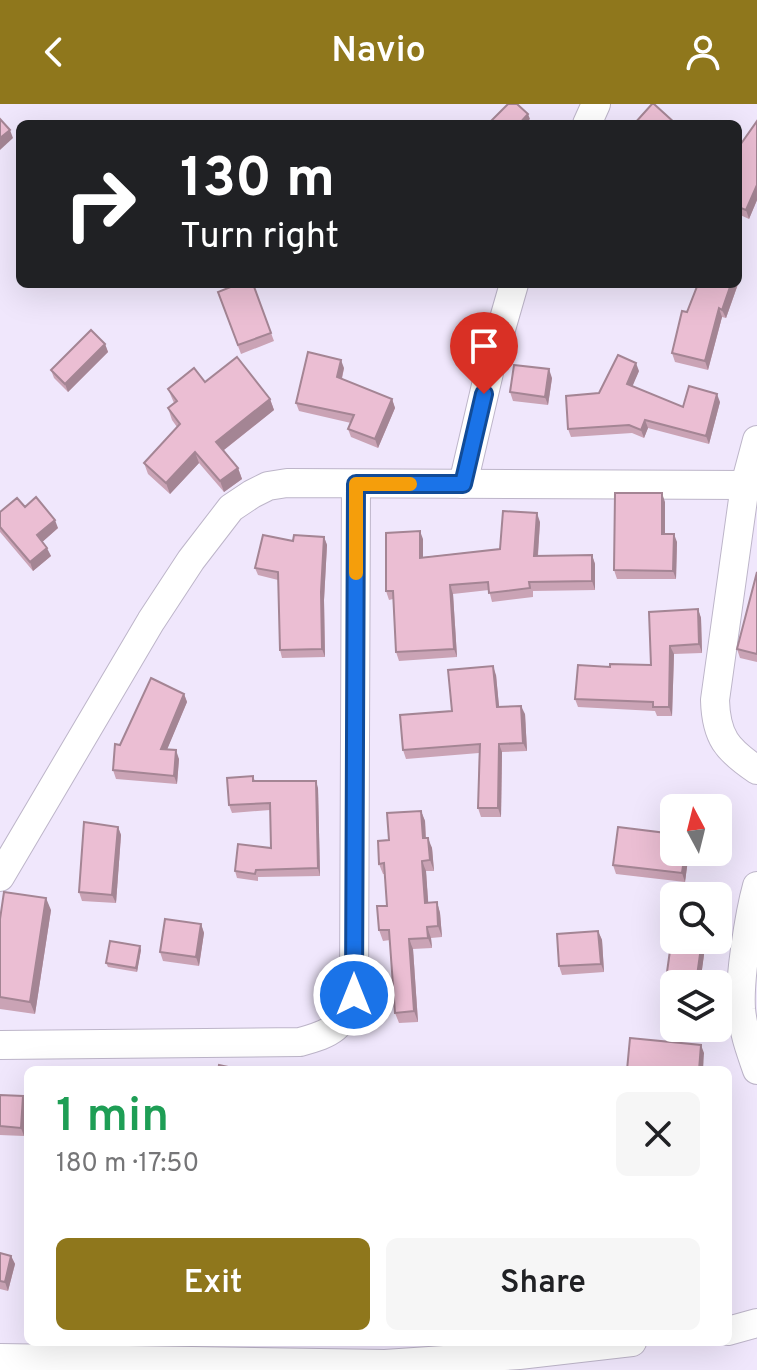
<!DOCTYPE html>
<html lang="en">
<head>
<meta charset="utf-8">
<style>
  body { margin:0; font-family:Overpass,sans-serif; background:#f6f6f6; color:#202124; height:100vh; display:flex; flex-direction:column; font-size:30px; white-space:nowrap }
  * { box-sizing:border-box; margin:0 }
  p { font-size:26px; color:#757577 }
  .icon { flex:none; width:44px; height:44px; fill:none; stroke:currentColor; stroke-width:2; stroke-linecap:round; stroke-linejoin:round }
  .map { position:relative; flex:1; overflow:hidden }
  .panel { position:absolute; left:24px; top:962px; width:708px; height:280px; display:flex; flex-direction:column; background:#fff; border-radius:12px; box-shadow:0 8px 32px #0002 }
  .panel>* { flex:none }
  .banner { position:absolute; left:16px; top:16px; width:726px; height:168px; border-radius:12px; box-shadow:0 8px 32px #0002; background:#202124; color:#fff; overflow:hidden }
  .needle { width:52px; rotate:353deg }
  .controls { position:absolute; left:660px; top:690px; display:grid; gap:16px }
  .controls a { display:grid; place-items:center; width:72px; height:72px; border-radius:12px; background:#fff; box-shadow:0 8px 32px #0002; font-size:40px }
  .pin { position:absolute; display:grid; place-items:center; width:68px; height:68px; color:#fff; margin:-82px -34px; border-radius:50% 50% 50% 0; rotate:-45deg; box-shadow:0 0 8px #0007 }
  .pin .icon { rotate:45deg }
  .me { position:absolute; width:88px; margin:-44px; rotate:0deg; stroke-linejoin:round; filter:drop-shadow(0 0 6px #0008) }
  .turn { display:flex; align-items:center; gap:28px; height:168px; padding:0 32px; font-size:36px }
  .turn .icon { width:104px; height:104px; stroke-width:2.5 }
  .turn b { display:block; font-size:56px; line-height:68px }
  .round { display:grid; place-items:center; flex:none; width:84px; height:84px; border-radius:12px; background:#f6f6f6 }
  .overview { display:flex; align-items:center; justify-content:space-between; height:136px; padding:0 32px }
  h1 { font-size:48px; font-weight:600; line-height:60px; color:#1e9e55 }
  .button { display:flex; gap:16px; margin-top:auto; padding:16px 32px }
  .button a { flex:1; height:92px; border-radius:12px; background:#8f771c; color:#fff; font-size:32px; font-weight:600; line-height:92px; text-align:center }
  .button a+a { background:#f6f6f6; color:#202124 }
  header { display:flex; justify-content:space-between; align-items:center; height:104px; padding:0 32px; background:#8f771c; color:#fff; font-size:36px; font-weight:600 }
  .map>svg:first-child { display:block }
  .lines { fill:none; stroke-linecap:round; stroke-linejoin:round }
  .minor-casing { stroke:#bdb5c9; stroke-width:30 }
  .minor { stroke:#fff; stroke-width:28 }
  .wall { fill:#caa3b5 }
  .shaded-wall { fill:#a48594 }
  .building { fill:#ebbed3; stroke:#a48594; stroke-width:2 }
  .route-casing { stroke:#114b97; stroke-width:20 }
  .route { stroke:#1a73e8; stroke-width:14 }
  .slow { stroke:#f59e0b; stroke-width:14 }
</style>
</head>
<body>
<header><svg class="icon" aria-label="back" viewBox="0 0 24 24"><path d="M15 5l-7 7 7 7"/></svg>Navio<svg class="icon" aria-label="person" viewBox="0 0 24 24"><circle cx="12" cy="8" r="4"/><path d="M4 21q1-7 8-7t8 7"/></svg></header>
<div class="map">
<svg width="757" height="1266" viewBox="0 0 757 1266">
  <rect width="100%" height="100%" fill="#f0e7fc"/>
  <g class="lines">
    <g class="minor-casing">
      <g id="minor">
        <polyline points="587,20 596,0"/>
        <path d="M757,336L745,381L715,596C716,633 727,646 757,666"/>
        <polyline points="463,380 491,260 514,180"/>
        <polyline points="0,773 151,517 191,456 231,404 252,390 268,382 287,379 745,381"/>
        <path d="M757,782C749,811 739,876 741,905C743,926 750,946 757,966"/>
        <path d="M0,941L300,938C333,929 342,924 354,891L356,380"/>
        <polyline points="728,1227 757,1219"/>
        <polyline points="0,1254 385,1260 519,1251 632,1238"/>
      </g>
    </g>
    <use href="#minor" class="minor"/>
  </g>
  <g class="wall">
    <polygon points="757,17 757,96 749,115 738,110 738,44"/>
    <polygon points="253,180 274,237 241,250 218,188"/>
    <polygon points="738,180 726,214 722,213 708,266 675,258 672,249 687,208"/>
    <polygon points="105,240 108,248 68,288 54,274 51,266"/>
    <polygon points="344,264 342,275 392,295 395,304 378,344 351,333 348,325 351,319 299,307 296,299"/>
    <polygon points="639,267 632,282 683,303 720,298 709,340 648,324 644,334 632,329 571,333 568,325 599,289"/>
    <polygon points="552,274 548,301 513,297 510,288"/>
    <polygon points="205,278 270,295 274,306 224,346 238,364 242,375 224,388 199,359 170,390 148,370 144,359 177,323 172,316 168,304 174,299 168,285"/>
    <polygon points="665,398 665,430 677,438 676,475 617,475 614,466"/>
    <polygon points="25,403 58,424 42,438 51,452 33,467 0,428 0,408"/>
    <polygon points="540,418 538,452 592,451 595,460 595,486 533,487 533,493 492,498 489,486 453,490 457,553 399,557 396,548 393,495 389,496 386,487 423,435 423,453 500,445"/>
    <polygon points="324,433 327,441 324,496 325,553 282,554 280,546 278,476 258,471 255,464 293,437"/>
    <polygon points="757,468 757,558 740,554 737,545"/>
    <polygon points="698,505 701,514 702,549 674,550 672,612 657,612 655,607 578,603 575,595 610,563 651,561"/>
    <polygon points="496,571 499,603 525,610 527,647 502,648 501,713 481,713 478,704 479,649 406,655 403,646"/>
    <polygon points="184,590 187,598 167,645 179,655 177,680 116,675 113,666 120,641"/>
    <polygon points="253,672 255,677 318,684 320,772 258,773 258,777 237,774 235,767 271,744 270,706 232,709 229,701"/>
    <polygon points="421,707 425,717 426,734 432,744 434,767 426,767 428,799 437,798 440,809 442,833 431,834 432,844 413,845 418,918 399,919 395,909 390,836 383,837 379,826 387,802 385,770 383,770 379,760 389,736"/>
    <polygon points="118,723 121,731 116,799 82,797 79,788"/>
    <polygon points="674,748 689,748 685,778 616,770 613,761"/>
    <polygon points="51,806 35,910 0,905 0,815"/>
    <polygon points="201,820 204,829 199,862 163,857 160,848"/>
    <polygon points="598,827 602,836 604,868 562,871 559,862"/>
    <polygon points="674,836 706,836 700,880 670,877 667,868"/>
    <polygon points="141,846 137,868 108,863 106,859"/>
    <polygon points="0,991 23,992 26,1001 24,1032 0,1031"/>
    <polygon points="0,1149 11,1152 15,1160 8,1187 0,1185"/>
  </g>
  <g class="shaded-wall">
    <polygon points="528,10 530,15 525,20 519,20"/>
    <polygon points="10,26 13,34 0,46 0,34"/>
    <polygon points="757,81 757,96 749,115 746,106"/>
    <polygon points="731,180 738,180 726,214 722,206"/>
    <polygon points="719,204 722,213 708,266 705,257"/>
    <polygon points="105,240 108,248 68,288 65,280"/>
    <polygon points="341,256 344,264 340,281 337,273"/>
    <polygon points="636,259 639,267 630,288 627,280"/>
    <polygon points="549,265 552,274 548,301 545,293"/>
    <polygon points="717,290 720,298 709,340 706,332"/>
    <polygon points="270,295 274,306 220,349 216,338"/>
    <polygon points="392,295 395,304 378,344 375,335"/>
    <polygon points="645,316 648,324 644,334 641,326"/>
    <polygon points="195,348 199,359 170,390 166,379"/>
    <polygon points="238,364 242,375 224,388 220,377"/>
    <polygon points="662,389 665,398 665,438 662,430"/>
    <polygon points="537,409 540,418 537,461 534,452"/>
    <polygon points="55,416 58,424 40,440 37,431"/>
    <polygon points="420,427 423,435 423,462 420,454"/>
    <polygon points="674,430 677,438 676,475 673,467"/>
    <polygon points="324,433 327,441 324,496 325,553 322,545 321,488"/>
    <polygon points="47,444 51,452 33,467 30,458"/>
    <polygon points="592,451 595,460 595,486 592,477"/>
    <polygon points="450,481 453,490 457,553 454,545"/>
    <polygon points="698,505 701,514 702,549 699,540"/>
    <polygon points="670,542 674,550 672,612 669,603"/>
    <polygon points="493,562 496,571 500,612 497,603"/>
    <polygon points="184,590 187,598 164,653 161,645"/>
    <polygon points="521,602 525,610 527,647 523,639"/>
    <polygon points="499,640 502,648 501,713 498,704"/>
    <polygon points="176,646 179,655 177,680 174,672"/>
    <polygon points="316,677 318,684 320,772 318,764"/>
    <polygon points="421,707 425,717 426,744 423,734"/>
    <polygon points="118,723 121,731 116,799 112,791"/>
    <polygon points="428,734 432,744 434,767 430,756"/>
    <polygon points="685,748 689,748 685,778 682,769"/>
    <polygon points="422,757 426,767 429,809 425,799"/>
    <polygon points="46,794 51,806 35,910 30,898"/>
    <polygon points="437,798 440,809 442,833 438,822"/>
    <polygon points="201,820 204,829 199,862 196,853"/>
    <polygon points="427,823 431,834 432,844 428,834"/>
    <polygon points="598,827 602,836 604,868 601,860"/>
    <polygon points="409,835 413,845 418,918 414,907"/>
    <polygon points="702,836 706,836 700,880 697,872"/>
    <polygon points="140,842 141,846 137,868 136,864"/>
    <polygon points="701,941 704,949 703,966 699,966"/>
    <polygon points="23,992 26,1001 24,1032 21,1024"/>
    <polygon points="11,1152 15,1160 8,1187 5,1178"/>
  </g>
  <g class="building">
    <polygon points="508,0 517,0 528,10 519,20 496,20 492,16"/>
    <polygon points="652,0 654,0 676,20 634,20"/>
    <polygon points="0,15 10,26 0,34"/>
    <polygon points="757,17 757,81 746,106 738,103 738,44"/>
    <polygon points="238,180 253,180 271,229 238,241 218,188"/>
    <polygon points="698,180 731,180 722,206 719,204 705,257 672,249 682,207 687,208"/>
    <polygon points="91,226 105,240 65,280 51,266"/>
    <polygon points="308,248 341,256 337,273 392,295 375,335 348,325 354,311 296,299"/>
    <polygon points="618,251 636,259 627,280 683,303 689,282 717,290 706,332 645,316 641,326 629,321 568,325 566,292 599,289"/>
    <polygon points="237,253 270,295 216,338 238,364 220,377 195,348 166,379 144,359 180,320 168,304 177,297 168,285 194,264 205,278"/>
    <polygon points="514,261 549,265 545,293 510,288"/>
    <polygon points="615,389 662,389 662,430 674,430 673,467 614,466"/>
    <polygon points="36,393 55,416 37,431 47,444 30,458 0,423 0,408 17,394 25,403"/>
    <polygon points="503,407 537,409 534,452 592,451 592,477 529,478 530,484 489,489 488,478 450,481 454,545 396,548 393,487 386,487 386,429 420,427 420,454 500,445"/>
    <polygon points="263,431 293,437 294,431 324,433 321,488 322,545 280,546 278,468 255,464"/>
    <polygon points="757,468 757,550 737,545"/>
    <polygon points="698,505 699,540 670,542 669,603 653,603 653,598 575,595 578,561 610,563 610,560 651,561 649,508"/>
    <polygon points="493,562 497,603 521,602 523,639 499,640 498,704 478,704 480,640 403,646 400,611 452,607 448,566"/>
    <polygon points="151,574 184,590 161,645 176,646 174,672 113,666 115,640 120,641"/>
    <polygon points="253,672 253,677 316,677 318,764 256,766 255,770 235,767 238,740 271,744 270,699 229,701 227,674"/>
    <polygon points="421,707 423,734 428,734 430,756 422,757 425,799 437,798 438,822 427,823 428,834 409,835 414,907 395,909 389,826 379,826 377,802 387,802 384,759 379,760 378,737 389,736 387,709"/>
    <polygon points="84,718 118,723 112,791 79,788"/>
    <polygon points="618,723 674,730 674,748 685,748 682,769 613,761"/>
    <polygon points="4,788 46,794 30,898 0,893 0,815"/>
    <polygon points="165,815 201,820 196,853 160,848"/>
    <polygon points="674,818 674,836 702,836 697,872 667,868"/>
    <polygon points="598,827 601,860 559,862 557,830"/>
    <polygon points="110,837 140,842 136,864 106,859"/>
    <polygon points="630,934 701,941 699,966 627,966"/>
    <polygon points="219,961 242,966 218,966"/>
    <polygon points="0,991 23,992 21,1024 0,1022"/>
    <polygon points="0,1149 11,1152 5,1178 0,1177"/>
  </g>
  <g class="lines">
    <g class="route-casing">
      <polyline id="route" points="354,891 356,380 463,380 484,290"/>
    </g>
    <use href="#route" class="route"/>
    <polyline class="slow" points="356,469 356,380 410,380"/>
  </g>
</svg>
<div class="controls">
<a><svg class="needle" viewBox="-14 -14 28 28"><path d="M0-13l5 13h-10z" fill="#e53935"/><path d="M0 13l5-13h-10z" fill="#757577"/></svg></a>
<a><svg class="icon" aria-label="search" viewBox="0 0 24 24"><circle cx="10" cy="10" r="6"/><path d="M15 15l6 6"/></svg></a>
<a><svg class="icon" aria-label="layers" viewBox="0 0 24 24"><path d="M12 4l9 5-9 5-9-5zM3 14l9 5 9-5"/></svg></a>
</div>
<div class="pin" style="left:484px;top:290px;background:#d93025"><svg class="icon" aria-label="arrive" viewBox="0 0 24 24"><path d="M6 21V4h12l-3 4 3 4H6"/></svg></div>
<svg class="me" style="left:354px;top:891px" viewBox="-20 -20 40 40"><circle r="17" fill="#1a73e8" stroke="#fff" stroke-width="3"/><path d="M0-11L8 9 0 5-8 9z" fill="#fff"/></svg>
<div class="banner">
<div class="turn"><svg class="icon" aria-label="right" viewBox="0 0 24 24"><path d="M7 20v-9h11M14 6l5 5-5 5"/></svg><div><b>130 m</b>Turn right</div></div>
</div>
<section class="panel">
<div class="overview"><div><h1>1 min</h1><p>180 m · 17:50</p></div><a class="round"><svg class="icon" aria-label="close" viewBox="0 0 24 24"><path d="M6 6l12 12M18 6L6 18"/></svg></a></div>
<div class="button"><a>Exit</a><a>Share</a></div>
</section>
</div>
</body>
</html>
